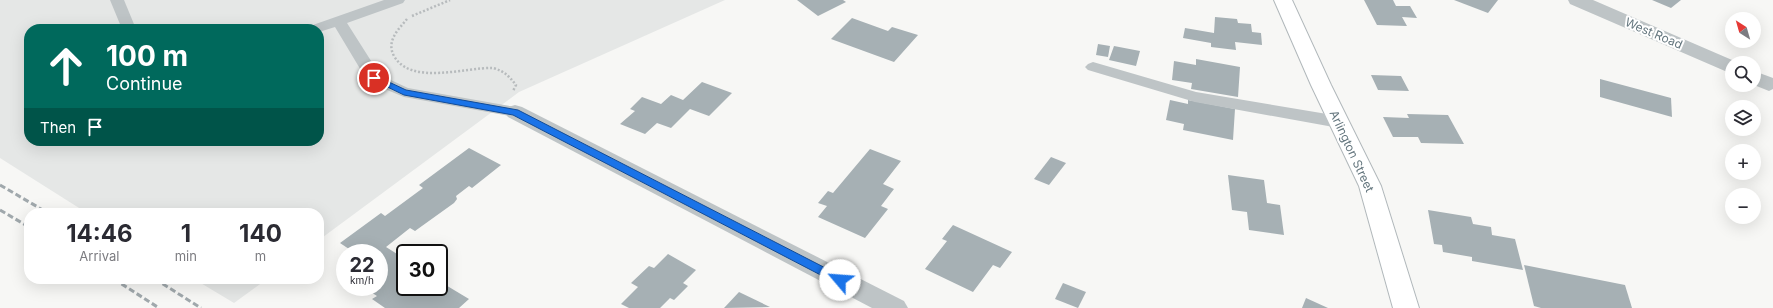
<!DOCTYPE html>
<html lang="en">
<head>
<meta charset="utf-8">
<style>
  body { margin:0; font-family:Inter,sans-serif; background:#f7f7f7; color:#2b2b33; height:100vh; display:flex; flex-direction:column; font-size:15px; white-space:nowrap }
  * { box-sizing:border-box; margin:0 }
  p { font-size:13px; color:#7c7c81 }
  .icon { flex:none; width:22px; height:22px; fill:none; stroke:currentColor; stroke-width:2; stroke-linecap:round; stroke-linejoin:round }
  .map { position:relative; flex:1; overflow:hidden }
  .side { position:absolute; left:24px; top:208px; width:300px; height:76px; display:flex; flex-direction:column; background:#fff; border-radius:16px; box-shadow:0 4px 16px #0002 }
  .side>* { flex:none }
  .banner { position:absolute; left:24px; top:24px; width:300px; height:122px; border-radius:16px; box-shadow:0 4px 16px #0002; background:#00695c; color:#fff; overflow:hidden }
  .needle { width:26px; rotate:323deg }
  .buttons { position:absolute; left:1725px; top:12px; display:grid; gap:8px }
  .buttons a { display:grid; place-items:center; width:36px; height:36px; border-radius:50%; background:#fff; box-shadow:0 4px 16px #0002; font-size:20px }
  .speed { position:absolute; left:336px; top:244px; display:flex; gap:8px; font-size:20px; font-weight:700; text-align:center }
  .speed>* { display:grid; place-content:center; width:52px; height:52px; border-radius:50%; background:#fff; box-shadow:0 4px 16px #0002; line-height:1 }
  .speed small { font-size:10px; font-weight:400 }
  .speed .limit { border:2px solid #111; border-radius:6px; background:#fff; color:#111 }
  .pin { position:absolute; display:grid; place-items:center; width:34px; height:34px; color:#fff; margin:-17px; border:2px solid #fff; border-radius:50%; box-shadow:0 1px 4px #0007 }
  .me { position:absolute; width:44px; margin:-22px; rotate:297deg; stroke-linejoin:round; filter:drop-shadow(0 0 3px #0008) }
  .turn { display:flex; align-items:center; gap:14px; height:84px; padding:0 16px; font-size:18px }
  .turn .icon { width:52px; height:52px; stroke-width:2.5 }
  .turn b { display:block; font-size:28px; line-height:34px }
  .then { display:flex; align-items:center; height:38px; padding:0 16px; background:#0003; gap:8px; font-size:15px }
  .eta { display:flex; justify-content:space-evenly; align-items:center; height:68px; text-align:center }
  .eta b { font-size:24px; font-weight:700; line-height:28px }
  .map>svg:first-child { display:block }
  .built { fill:#e5e7e6; fill-rule:evenodd }
  .building { fill:#a6b0b4 }
  .lines { fill:none; stroke-linecap:round; stroke-linejoin:round }
  .secondary-casing { stroke:#b1b8bb; stroke-width:2 }
  .path { stroke:#b7bbbd; stroke-width:2.5; stroke-dasharray:2 2; stroke-linecap:butt }
  .lane { fill:#bec4c6; fill-rule:evenodd }
  .street { fill:#bec4c6; fill-rule:evenodd }
  .secondary { fill:#fff; fill-rule:evenodd }
  .rail { stroke:#a0a8ac; stroke-width:3; stroke-dasharray:6 3; stroke-linecap:butt }
  .route { fill:#1a73e8; stroke:#114b97 }
  .labels { text-anchor:middle; dominant-baseline:central; stroke-width:4; stroke-linejoin:round; paint-order:stroke }
  .street-label { font-size:12px; fill:#64767e; stroke:#fff }
</style>
</head>
<body>
<div class="map">
<svg width="1773" height="308" viewBox="0 0 1773 308">
  <rect width="100%" height="100%" fill="#f7f7f5"/>
  <g class="built">
    <path d="M0,0H725L519,92L319,240V213H87L0,158ZM29,29H319V141H29Z"/>
    <polygon points="194,279 267,279 234,303"/>
  </g>
  <g class="building">
    <polygon points="797,0 843,0 846,2 818,16"/>
    <polygon points="1364,0 1393,0 1396,6 1410,6 1417,18 1402,17 1407,26 1377,25"/>
    <polygon points="1454,0 1498,0 1488,13"/>
    <polygon points="1652,0 1681,0 1671,8"/>
    <polygon points="1215,17 1237,19 1238,23 1251,24 1252,32 1261,33 1262,45 1235,42 1236,50 1211,47 1211,43 1183,38 1185,28 1214,33"/>
    <polygon points="852,18 888,31 892,27 918,35 894,62 831,39"/>
    <polygon points="1098,44 1110,46 1108,57 1096,55"/>
    <polygon points="1114,46 1140,51 1136,66 1109,60"/>
    <polygon points="1196,59 1240,67 1238,97 1191,89 1192,83 1172,80 1174,61 1196,65"/>
    <polygon points="1371,75 1401,76 1409,91 1378,90"/>
    <polygon points="1600,79 1671,98 1672,117 1600,97"/>
    <polygon points="702,82 732,93 709,116 690,109 671,128 657,123 645,134 620,124 635,111 630,109 642,97 661,104 671,95 683,100"/>
    <polygon points="1170,100 1188,104 1188,100 1235,109 1233,140 1183,130 1184,124 1166,120"/>
    <polygon points="1407,114 1448,115 1464,144 1421,143 1418,137 1393,137 1383,117 1409,118"/>
    <polygon points="469,148 501,165 472,188 469,186 456,196 457,199 454,203 415,231 410,228 386,247 405,259 405,287 439,287 439,281 469,299 459,308 385,308 372,299 377,296 363,287 379,287 379,253 355,253 340,243 381,213 385,216 423,188 419,185"/>
    <polygon points="870,149 901,161 883,184 894,189 881,206 888,209 865,238 818,217 827,206 818,203 828,191 833,193"/>
    <polygon points="1051,157 1066,163 1049,185 1034,179"/>
    <polygon points="1228,175 1264,180 1267,203 1280,205 1284,235 1249,230 1247,212 1232,210"/>
    <polygon points="1428,210 1471,217 1473,224 1491,227 1492,235 1515,239 1523,270 1472,261 1472,257 1443,252 1442,245 1434,244"/>
    <polygon points="953,225 1012,252 1000,268 993,265 973,292 925,269 947,241 942,239"/>
    <polygon points="668,254 696,270 683,283 688,286 674,300 670,298 660,308 629,308 621,304 638,287 631,283 649,266 654,268"/>
    <polygon points="1524,265 1625,285 1632,308 1541,308 1534,306"/>
    <polygon points="1063,283 1086,292 1078,308 1055,299"/>
    <polygon points="739,292 770,307 724,308"/>
    <polygon points="1306,298 1328,308 1302,308"/>
  </g>
  <g class="lines">
    <g class="secondary-casing">
      <polygon id="secondary" points="1274,0 1292,0 1331,85 1381,186 1419,308 1393,308 1359,186 1311,85"/>
    </g>
    <g class="path">
      <polyline points="412,16 450,0"/>
      <path d="M407,19C398,30 386,41 394,56C411,86 466,67 493,68C504,71 509,76 516,85L513,91"/>
    </g>
    <g class="lane">
      <polygon points="110,0 124,0 136,29 122,29"/>
      <polygon points="384,0 405,0 403,3 347,23 380,75 408,88 521,108 523,112 521,116 515,117 404,97 368,82 335,27 319,32 319,29 308,29 310,26"/>
      <polygon points="1093,62 1196,92 1339,116 1345,118 1347,122 1345,126 1339,128 1195,102 1088,70 1085,67 1088,64"/>
    </g>
    <g class="street">
      <polygon points="1568,0 1593,0 1739,63 1732,63 1732,73 1725,71 1570,4"/>
      <polygon points="1754,71 1773,78 1773,89 1769,91 1754,85"/>
      <polygon points="515,105 522,107 904,301 908,308 872,308 508,117 504,112 508,107"/>
    </g>
    <use href="#secondary" class="secondary"/>
    <g class="rail">
      <polyline points="0,185 48,213"/>
      <polyline points="0,210 29,227"/>
      <polyline points="114,279 159,308"/>
      <polyline points="155,279 201,308"/>
    </g>
  </g>
  <polygon class="route" points="374,75 406,90 518,110 843,277 845,280 840,284 836,283 513,115 404,95 371,79 371,76"/>
  <g class="labels">
    <g class="street-label">
      <text transform="translate(1654 33) rotate(23)">West Road</text>
      <text transform="translate(1352 151) rotate(65)">Arlington Street</text>
    </g>
  </g>
</svg>
<div class="buttons">
<a><svg class="needle" viewBox="-14 -14 28 28"><path d="M0-13l5 13h-10z" fill="#e53935"/><path d="M0 13l5-13h-10z" fill="#7c7c81"/></svg></a>
<a><svg class="icon" aria-label="search" viewBox="0 0 24 24"><circle cx="10" cy="10" r="6"/><path d="M15 15l6 6"/></svg></a>
<a><svg class="icon" aria-label="layers" viewBox="0 0 24 24"><path d="M12 4l9 5-9 5-9-5zM3 14l9 5 9-5"/></svg></a>
<a>+</a>
<a>−</a>
</div>
<div class="speed"><div>22<small>km/h</small></div><div class="limit">30</div></div>
<div class="pin" style="left:374px;top:78px;background:#d93025"><svg class="icon" aria-label="arrive" viewBox="0 0 24 24"><path d="M6 21V4h12l-3 4 3 4H6"/></svg></div>
<svg class="me" style="left:840px;top:280px" viewBox="-20 -20 40 40"><circle r="19" fill="#fff"/><path d="M0-13L10 11 0 6-10 11z" fill="#1a73e8"/></svg>
<div class="banner">
<div class="turn"><svg class="icon" aria-label="ahead" viewBox="0 0 24 24"><path d="M12 20V5M6 11l6-6 6 6"/></svg><div><b>100 m</b>Continue</div></div>
<div class="then">Then<svg class="icon" aria-label="arrive" viewBox="0 0 24 24"><path d="M6 21V4h12l-3 4 3 4H6"/></svg></div>
</div>
<section class="side">
<div class="eta">
<div><b>14:46</b><p>Arrival</p></div>
<div><b>1</b><p>min</p></div>
<div><b>140</b><p>m</p></div>
</div>
</section>
</div>
</body>
</html>
